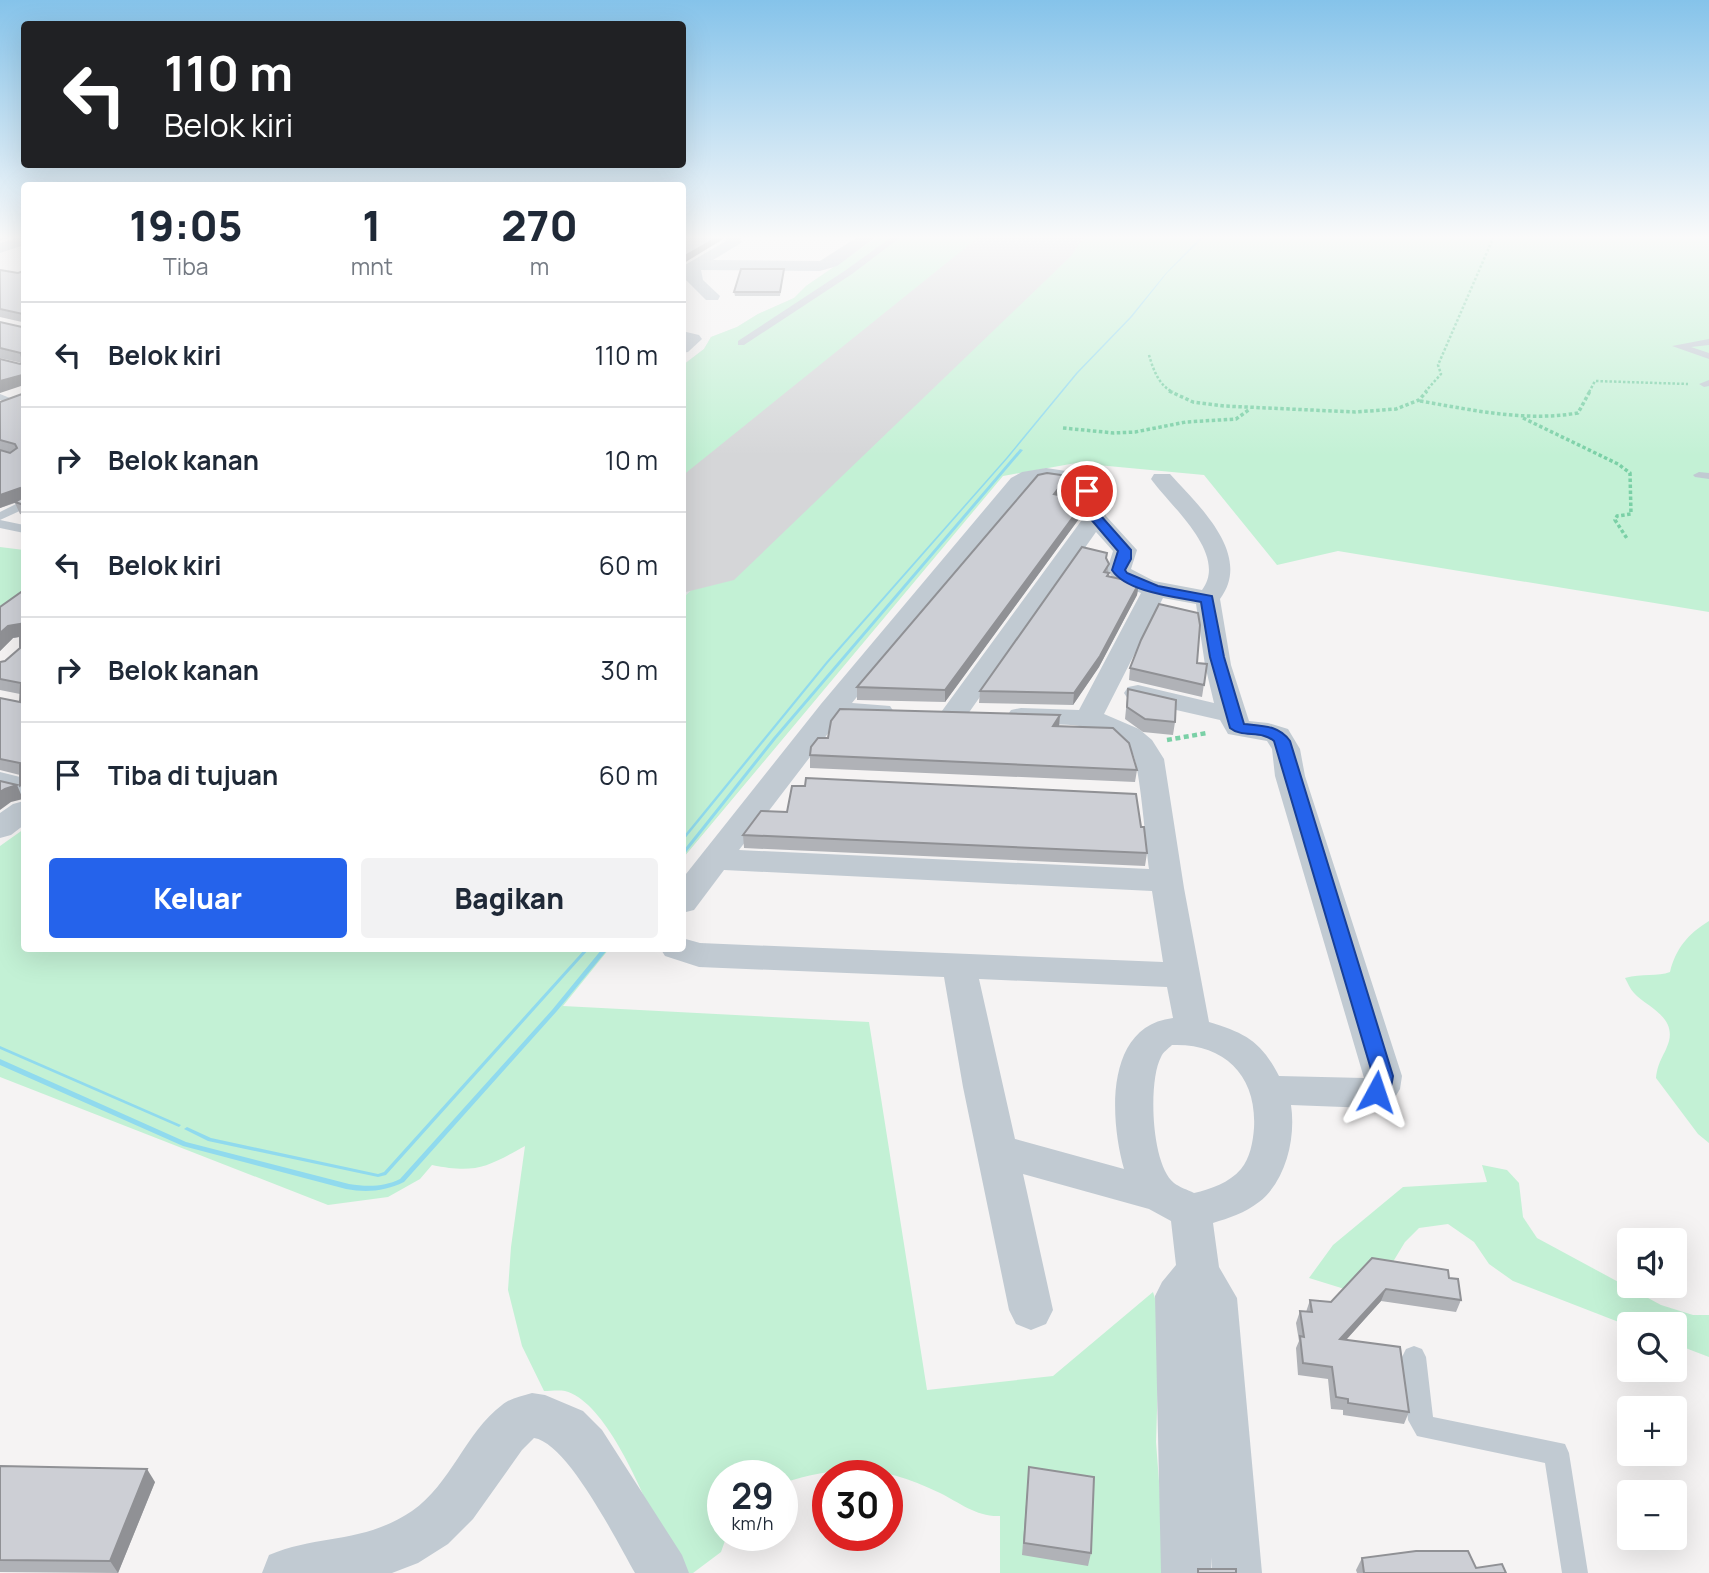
<!DOCTYPE html>
<html lang="id">
<head>
<meta charset="utf-8">
<style>
  body { margin:0; font-family:Manrope,sans-serif; background:#f2f2f3; color:#1f2937; height:100vh; display:flex; flex-direction:column; font-size:26px; white-space:nowrap }
  * { box-sizing:border-box; margin:0 }
  p { font-size:23px; color:#747a83 }
  .icon { flex:none; width:38px; height:38px; fill:none; stroke:currentColor; stroke-width:2; stroke-linecap:round; stroke-linejoin:round }
  .map { position:relative; flex:1; overflow:hidden }
  .drawer { position:absolute; left:21px; top:182px; width:665px; height:770px; display:flex; flex-direction:column; background:#fff; border-radius:7px; box-shadow:0 7px 28px #0002 }
  .drawer>* { flex:none }
  .banner { position:absolute; left:21px; top:21px; width:665px; height:147px; border-radius:7px; box-shadow:0 7px 28px #0002; background:#202124; color:#fff; overflow:hidden }
  .buttons { position:absolute; left:1617px; top:1228px; display:grid; gap:14px }
  .buttons a { display:grid; place-items:center; width:70px; height:70px; border-radius:7px; background:#fff; box-shadow:0 7px 28px #0002; font-size:35px }
  .speed { position:absolute; left:707px; top:1460px; display:flex; gap:14px; font-size:35px; font-weight:700; text-align:center }
  .speed>* { display:grid; place-content:center; width:91px; height:91px; border-radius:50%; background:#fff; box-shadow:0 7px 28px #0002; line-height:1 }
  .speed small { font-size:18px; font-weight:400 }
  .speed .limit { border:10px solid #d22; background:#fff; color:#111 }
  .pin { position:absolute; display:grid; place-items:center; width:60px; height:60px; color:#fff; margin:-30px; border:4px solid #fff; border-radius:50%; box-shadow:0 2px 7px #0007 }
  .me { position:absolute; width:77px; margin:-38px; rotate:5deg; stroke-linejoin:round; filter:drop-shadow(0 0 5px #0008) }
  .turn { display:flex; align-items:center; gap:24px; height:147px; padding:0 28px; font-size:32px }
  .turn .icon { width:91px; height:91px; stroke-width:2.5 }
  .turn b { display:block; font-size:49px; line-height:60px }
  .eta { display:flex; justify-content:space-evenly; align-items:center; height:119px; text-align:center }
  .eta b { font-size:42px; font-weight:800; line-height:49px }
  .primary-button { display:flex; gap:14px; margin-top:auto; padding:14px 28px }
  .primary-button a { flex:1; height:80px; border-radius:7px; background:#2563eb; color:#fff; font-size:28px; font-weight:800; line-height:80px; text-align:center }
  .primary-button a+a { background:#f2f2f3; color:#1f2937 }
  ul { padding:0; list-style:none }
  li { display:flex; align-items:center; gap:21px; height:105px; padding:0 28px; border-top:2px solid #e0e1e3 }
  li div { flex:1 }
  li b { display:block; font-size:26px }
  li em { font-style:normal }
  .map>svg:first-child { display:block }
  .airport { fill:#e2e4e7 }
  .green { fill:#c3f1d5 }
  .water { fill:#90daee }
  .lines { fill:none; stroke-linecap:round; stroke-linejoin:round }
  .runway { fill:#d5d6d8; fill-rule:evenodd }
  .path-far2 { stroke:#7ad0a6; stroke-width:2.5; stroke-dasharray:2.5 2; stroke-linecap:butt }
  .path-far1 { stroke:#7ad0a6; stroke-width:3.5; stroke-dasharray:3.5 2.5; stroke-linecap:butt }
  .path { stroke:#7ad0a6; stroke-width:4.5; stroke-dasharray:5 3.5; stroke-linecap:butt }
  .lane { fill:#c1cad2; fill-rule:evenodd }
  .street { fill:#c1cad2; fill-rule:evenodd }
  .wall { fill:#b0b2b7 }
  .shaded-wall { fill:#909195 }
  .building { fill:#cdcfd5; stroke:#909195; stroke-width:2 }
  .route { fill:#2563eb; stroke:#184099; stroke-width:2 }
</style>
</head>
<body>
<div class="map">
<svg width="1709" height="1573" viewBox="0 0 1709 1573">
  <rect width="100%" height="100%" fill="#f5f3f3"/>
  <polygon class="airport" points="879,236 1213,236 1002,476 683,858 683,365 704,349 711,337 737,327 758,314 794,298 806,286"/>
  <g class="green">
    <polygon points="879,236 1004,236 683,504 683,499 688,498 682,496 683,365 704,349 711,337 737,327 758,314 794,298 806,286"/>
    <polygon points="1073,236 1709,236 1709,612 1338,551 1277,565 1204,475 1076,463 1003,476 683,858 682,609 686,606 683,605 683,598"/>
    <polygon points="0,547 24,550 24,604 0,621"/>
    <path d="M24,829V948L609,949L563,1006L869,1022L927,1390L1053,1376L1153,1292L1160,1314L1156,1442L1166,1573H1000V1516C977,1517 960,1503 940,1493C884,1465 843,1464 782,1483V1475H723V1535H727L721,1552L693,1573H675C657,1528 614,1404 565,1391C559,1390 550,1391 544,1391L522,1346L508,1290L511,1247L525,1146C487,1167 476,1174 432,1165L420,1179L388,1197L328,1205L0,1077V846Z"/>
    <path d="M1709,921V1143L1698,1134L1656,1078C1658,1060 1665,1055 1669,1041C1675,1016 1647,1007 1634,993C1630,989 1628,983 1625,978C1642,973 1658,977 1670,972C1676,948 1688,934 1709,921Z"/>
    <polygon points="1482,1165 1507,1170 1519,1183 1523,1217 1537,1238 1661,1305 1693,1315 1709,1315 1709,1357 1675,1344 1675,1325 1629,1326 1513,1281 1489,1264 1474,1242 1448,1224 1419,1228 1405,1242 1385,1275 1351,1291 1309,1278 1333,1245 1403,1187 1487,1182"/>
  </g>
  <g class="water">
    <polygon points="1202,236 1205,236 1167,273 1132,317 1078,373 1008,458 828,663 683,841 683,837 826,662 1006,458 1076,373 1130,317 1166,273"/>
    <polygon points="1020,449 1023,450 776,739 683,856 683,851 773,738"/>
    <polygon points="585,949 589,949 386,1175 378,1177 208,1141 184,1129 187,1127 211,1138 378,1174 384,1172"/>
    <path d="M602,949H608L557,1011L404,1182C385,1191 367,1193 346,1189L183,1146L0,1065V1059L186,1142L349,1184C367,1187 384,1187 400,1179L552,1010Z"/>
    <polygon points="0,1046 181,1125 179,1127 0,1049"/>
  </g>
  <g class="lines">
    <polygon class="runway" points="980,236 1085,236 1071,256 734,580 682,593 682,476"/>
    <g class="path-far2">
      <path d="M1149,355C1153,369 1159,386 1173,392"/>
      <polyline points="1425,392 1441,374 1438,365 1494,236"/>
      <polyline points="1589,392 1595,381 1688,384"/>
    </g>
    <g class="path-far1">
      <polyline points="1169,391 1193,402 1224,406 1355,412 1396,409 1419,400 1427,391"/>
      <path d="M1420,401C1473,410 1524,422 1578,413L1590,391"/>
      <polyline points="1523,418 1618,464 1630,473 1631,514 1617,516 1615,520 1628,540"/>
      <polyline points="1063,428 1114,433 1135,432 1186,422 1236,419 1250,409"/>
    </g>
    <polyline class="path" points="1167,740 1207,733"/>
    <g class="lane">
      <polygon points="893,236 902,236 852,274 744,345 738,345 738,341 846,270"/>
      <polygon points="1709,339 1709,345 1691,347 1709,353 1709,359 1672,346"/>
      <polygon points="1709,380 1709,386 1704,387 1699,384"/>
      <polygon points="0,394 15,400 10,403 0,400"/>
      <polygon points="1699,472 1709,473 1709,479 1695,477 1693,475"/>
      <polygon points="20,502 24,502 24,509 0,520 24,525 24,533 0,528 0,512"/>
      <polygon points="1414,1346 1422,1349 1426,1357 1433,1417 1565,1444 1569,1453 1588,1573 1562,1573 1545,1463 1417,1436 1408,1420 1402,1357 1406,1349"/>
    </g>
    <g class="street">
      <polygon points="24,236 24,245 0,253 0,243"/>
      <polygon points="726,236 742,236 741,243 713,260 820,261 859,236 877,236 837,266 820,271 701,270 703,280 720,296 718,300 706,300 686,280 685,265 726,241"/>
      <polygon points="682,331 699,335 702,339 688,352 682,353"/>
      <path d="M1046,468L1080,473L1092,480L1101,496L1106,516L1137,550L1131,569L1154,581L1202,590C1229,554 1170,506 1151,479L1154,474H1170C1199,506 1253,555 1220,599L1231,665L1249,721L1268,723L1288,729L1300,749L1305,776L1402,1076L1400,1089L1394,1099L1369,1108L1291,1105C1296,1138 1286,1181 1259,1202C1245,1213 1229,1218 1213,1223L1219,1267L1237,1298L1262,1573H1212L1211,1557V1573H1161L1155,1296L1162,1282L1176,1265L1171,1221L1149,1209L1023,1174L1053,1310L1046,1324L1031,1330L1016,1324L1009,1310L963,1087L944,977L699,967L665,956L660,948H682V938L700,943L1163,962L1152,891L724,870L694,910L682,913V879L821,704L1011,478L1022,472ZM1037,481C1068,479 1080,484 1084,517L939,715L943,721L953,723L963,721L1096,532L1113,551L1107,570C1116,583 1126,588 1141,593L1079,710L1021,708L1011,710L1007,716L1011,722L1021,724C1056,725 1108,719 1132,752C1140,764 1146,849 1149,869L739,850L839,719L880,720L890,718L894,712L890,706L852,703L1023,492ZM1163,598L1196,604L1205,665L1214,703L1138,685L1128,687L1124,693L1128,699L1220,720L1228,734L1267,741L1272,749L1275,776L1364,1078L1279,1076C1261,1041 1245,1033 1209,1022L1184,888L1164,759L1152,740L1139,729L1104,714ZM979,979L1167,987L1173,1018C1104,1026 1110,1120 1124,1169L1015,1139ZM1172,1045C1224,1043 1257,1075 1254,1128C1253,1142 1250,1158 1241,1169C1229,1183 1211,1189 1194,1193C1188,1190 1179,1187 1174,1183C1151,1165 1148,1081 1161,1057C1163,1052 1168,1049 1172,1045Z"/>
      <polygon points="0,772 24,778 24,796 0,790"/>
      <polygon points="24,801 24,825 11,835 0,838 0,813 13,804"/>
      <path d="M532,1393L545,1395L583,1411L602,1430L682,1555L689,1573H635C617,1542 568,1443 534,1438L522,1450L473,1519L448,1544L418,1563L392,1573H262L269,1555C319,1534 363,1544 412,1511C451,1484 465,1433 502,1405C510,1398 522,1396 532,1393Z"/>
    </g>
  </g>
  <g class="wall">
    <polygon points="784,269 780,296 735,296 734,292"/>
    <polygon points="0,270 18,273 24,271 24,515 20,514 15,503 0,508 0,402 22,394 20,364 22,363 0,358 0,322 22,327 22,322 0,317"/>
    <polygon points="1068,476 1067,487 1060,496 1082,505 1081,516 945,702 857,700 857,687"/>
    <polygon points="1107,559 1109,577 1139,583 1137,595 1099,667 1073,705 979,703 980,691"/>
    <polygon points="24,590 20,775 0,770 0,698 20,702 20,694 0,690 0,662 5,661 20,648 20,637 13,638 0,651 0,607"/>
    <polygon points="1197,663 1207,664 1202,697 1129,680 1130,668"/>
    <polygon points="1128,689 1175,722 1173,735 1143,732 1125,719"/>
    <polygon points="1059,726 1137,770 1135,782 810,768 810,755 828,738"/>
    <polygon points="1141,827 1147,853 1145,866 744,848 743,835"/>
    <polygon points="1372,1258 1449,1278 1461,1300 1456,1312 1381,1301 1346,1340 1409,1412 1404,1424 1343,1415 1343,1410 1331,1409 1328,1379 1298,1375 1296,1348 1299,1341 1296,1323 1300,1311 1306,1312 1310,1300 1331,1302"/>
    <polygon points="0,1466 155,1482 118,1573 0,1572"/>
    <polygon points="1029,1467 1091,1553 1088,1566 1022,1555"/>
    <polygon points="1362,1558 1476,1568 1506,1573 1357,1573 1356,1570"/>
  </g>
  <g class="shaded-wall">
    <polygon points="0,236 17,236 0,240"/>
    <polygon points="720,236 725,236 720,241 684,263 683,257"/>
    <polygon points="22,375 24,385 0,393 0,381"/>
    <polygon points="1068,476 1067,487 1053,505 1054,494"/>
    <polygon points="20,488 24,499 0,508 0,495"/>
    <polygon points="1082,505 1081,516 945,702 945,690"/>
    <polygon points="1139,583 1137,595 1099,667 1073,705 1074,693"/>
    <polygon points="20,624 24,636 13,638 0,651 0,633 8,626"/>
    <polygon points="1060,715 1059,727 1053,726"/>
    <polygon points="24,781 24,796 20,785"/>
    <polygon points="17,785 23,799 11,802 0,810 0,792 5,789"/>
    <polygon points="1386,1289 1381,1301 1336,1351 1340,1339"/>
    <polygon points="147,1469 155,1482 118,1573 110,1561"/>
  </g>
  <g class="building">
    <polygon points="682,236 720,236 683,257 685,278 682,280"/>
    <polygon points="741,269 784,269 780,292 734,292"/>
    <polygon points="0,270 18,273 24,271 24,505 15,502 22,498 20,488 0,495 0,450 10,453 17,448 15,444 0,440 0,402 22,394 22,375 0,381 0,359 20,364 23,362 21,353 0,348 0,322 22,327 23,314 0,309"/>
    <polygon points="1047,473 1068,476 1054,494 1081,500 1082,505 945,690 857,687 1038,475"/>
    <polygon points="1082,547 1107,553 1106,558 1109,564 1104,572 1109,573 1107,576 1139,583 1100,656 1074,693 980,691"/>
    <polygon points="24,590 24,781 20,785 20,763 0,759 0,698 20,702 21,683 0,679 0,662 5,661 20,648 20,624 8,626 0,633 0,607"/>
    <polygon points="1159,604 1198,613 1200,625 1197,663 1207,664 1204,685 1130,668 1141,640"/>
    <polygon points="1128,689 1176,700 1175,722 1145,719 1127,707"/>
    <polygon points="840,709 1060,715 1053,726 1113,728 1129,743 1137,770 810,755 811,747 818,738 828,738 831,721"/>
    <polygon points="806,778 1136,794 1141,827 1144,827 1147,853 743,835 761,811 787,812 792,786 805,786"/>
    <polygon points="0,781 17,785 5,789 0,792"/>
    <polygon points="1372,1258 1448,1270 1449,1278 1458,1279 1461,1300 1386,1289 1340,1339 1400,1347 1409,1412 1348,1403 1348,1399 1336,1397 1332,1367 1303,1363 1300,1336 1304,1337 1300,1311 1312,1312 1310,1300 1331,1302"/>
    <polygon points="0,1466 147,1469 110,1561 0,1560"/>
    <polygon points="1029,1467 1094,1477 1091,1553 1024,1543"/>
    <polygon points="1416,1551 1468,1551 1476,1568 1502,1564 1506,1573 1364,1573 1362,1558"/>
    <rect x="1198" y="1569" width="38" height="4"/>
  </g>
  <linearGradient id="sky" x2="0" y2="1"><stop stop-color="#85c3ea"/><stop offset="0.52" stop-color="#fafafa"/><stop offset="1" stop-color="#fafafa" stop-opacity="0"/></linearGradient>
  <rect width="1709" height="456" fill="url(#sky)"/>
  <path class="route" d="M1087,487L1093,491L1101,516L1131,550V559L1125,570L1127,573L1158,586L1212,596L1224,657L1244,724C1262,726 1279,725 1290,741L1393,1076C1391,1091 1386,1104 1369,1098L1366,1092L1372,1085L1373,1076L1274,741C1262,730 1242,738 1230,728L1210,657L1201,602C1176,597 1126,592 1112,570L1118,551L1089,517L1082,491Z"/>
</svg>
<div class="buttons">
<a><svg class="icon" aria-label="sound" viewBox="0 0 24 24"><path d="M4 9h4l5-4v14l-5-4H4zM17 9q2 3 0 6"/></svg></a>
<a><svg class="icon" aria-label="search" viewBox="0 0 24 24"><circle cx="10" cy="10" r="6"/><path d="M15 15l6 6"/></svg></a>
<a>+</a>
<a>−</a>
</div>
<div class="speed"><div>29<small>km/h</small></div><div class="limit">30</div></div>
<div class="pin" style="left:1087px;top:491px;background:#d93025"><svg class="icon" aria-label="arrive" viewBox="0 0 24 24"><path d="M6 21V4h12l-3 4 3 4H6"/></svg></div>
<svg class="me" style="left:1376px;top:1092px" viewBox="-20 -20 40 40"><path d="M0-17L14 15 0 8-14 15z" fill="#2563eb" stroke="#fff" stroke-width="4"/></svg>
<div class="banner">
<div class="turn"><svg class="icon" aria-label="left" viewBox="0 0 24 24"><path d="M17 20v-9H6M10 6l-5 5 5 5"/></svg><div><b>110 m</b>Belok kiri</div></div>
</div>
<section class="drawer">
<div class="eta">
<div><b>19:05</b><p>Tiba</p></div>
<div><b>1</b><p>mnt</p></div>
<div><b>270</b><p>m</p></div>
</div>
<ul>
<li><svg class="icon" aria-label="left" viewBox="0 0 24 24"><path d="M17 20v-9H6M10 6l-5 5 5 5"/></svg><div><b>Belok kiri</b></div><em>110 m</em></li>
<li><svg class="icon" aria-label="right" viewBox="0 0 24 24"><path d="M7 20v-9h11M14 6l5 5-5 5"/></svg><div><b>Belok kanan</b></div><em>10 m</em></li>
<li><svg class="icon" aria-label="left" viewBox="0 0 24 24"><path d="M17 20v-9H6M10 6l-5 5 5 5"/></svg><div><b>Belok kiri</b></div><em>60 m</em></li>
<li><svg class="icon" aria-label="right" viewBox="0 0 24 24"><path d="M7 20v-9h11M14 6l5 5-5 5"/></svg><div><b>Belok kanan</b></div><em>30 m</em></li>
<li><svg class="icon" aria-label="arrive" viewBox="0 0 24 24"><path d="M6 21V4h12l-3 4 3 4H6"/></svg><div><b>Tiba di tujuan</b></div><em>60 m</em></li>
</ul>
<div class="primary-button"><a>Keluar</a><a>Bagikan</a></div>
</section>
</div>
</body>
</html>
